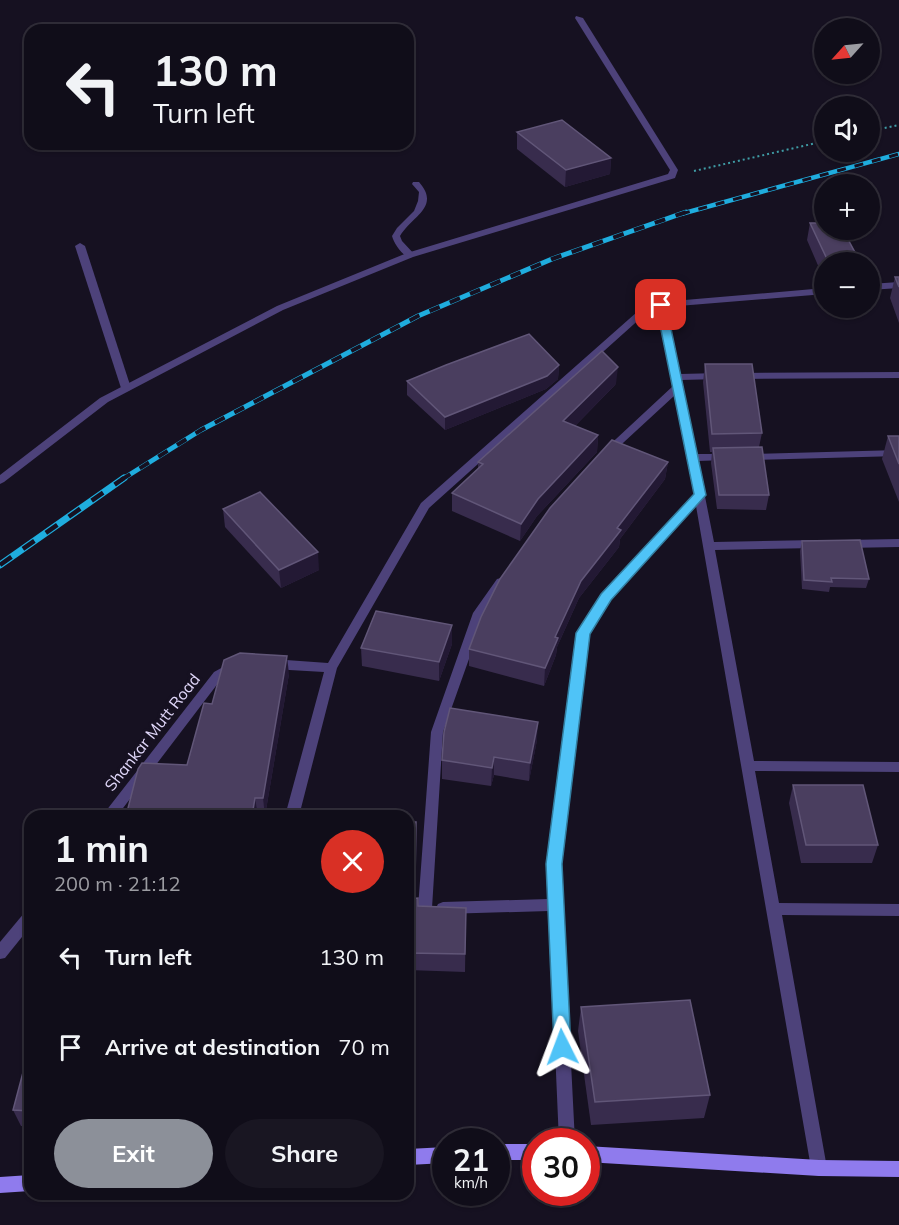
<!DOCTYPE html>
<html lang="en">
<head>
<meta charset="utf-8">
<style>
  body { margin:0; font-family:Mulish,sans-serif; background:#191622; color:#f1f3f6; height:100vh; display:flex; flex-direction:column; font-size:22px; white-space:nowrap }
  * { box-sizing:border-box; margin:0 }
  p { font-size:20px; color:#9c9ca2 }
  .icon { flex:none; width:33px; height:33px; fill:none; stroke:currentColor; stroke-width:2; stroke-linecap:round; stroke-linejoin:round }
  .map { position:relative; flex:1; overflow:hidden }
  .panel { position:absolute; left:24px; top:810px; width:390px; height:390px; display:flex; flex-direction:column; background:#100d19; border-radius:18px; box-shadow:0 2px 4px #0004,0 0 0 2px #302d38 }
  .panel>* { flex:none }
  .top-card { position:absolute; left:24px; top:24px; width:390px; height:126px; border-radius:18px; box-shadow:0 2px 4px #0004,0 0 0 2px #302d38; background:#100d19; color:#f1f3f6; overflow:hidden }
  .needle { width:39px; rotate:243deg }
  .tools { position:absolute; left:814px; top:18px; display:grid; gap:12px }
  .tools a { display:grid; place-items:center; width:66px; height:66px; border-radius:50%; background:#100d19; box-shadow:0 2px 4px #0004,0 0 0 2px #302d38; font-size:30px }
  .speed { position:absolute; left:432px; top:1128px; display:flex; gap:12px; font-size:30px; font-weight:700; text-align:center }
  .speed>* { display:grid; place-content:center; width:78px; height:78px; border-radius:50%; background:#100d19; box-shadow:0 2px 4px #0004,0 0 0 2px #302d38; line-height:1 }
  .speed small { font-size:15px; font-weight:400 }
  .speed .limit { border:9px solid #d22; background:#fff; color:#111 }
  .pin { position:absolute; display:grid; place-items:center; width:51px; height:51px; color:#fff; margin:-26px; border-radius:12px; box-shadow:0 3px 9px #0006 }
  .me { position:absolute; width:66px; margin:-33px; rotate:357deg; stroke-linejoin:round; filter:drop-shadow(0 0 4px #0008) }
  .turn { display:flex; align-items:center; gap:21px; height:126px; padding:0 30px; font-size:27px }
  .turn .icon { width:78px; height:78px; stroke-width:2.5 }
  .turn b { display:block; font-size:42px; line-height:51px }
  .round { display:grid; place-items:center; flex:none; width:63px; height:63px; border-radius:32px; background:#191622 }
  .head { display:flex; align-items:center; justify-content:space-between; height:102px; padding:0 30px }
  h1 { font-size:36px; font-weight:700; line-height:45px }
  .button { display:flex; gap:12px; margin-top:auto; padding:12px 30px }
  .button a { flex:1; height:69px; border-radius:36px; background:#8c9099; color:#fff; font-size:24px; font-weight:700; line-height:69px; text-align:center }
  .button a+a { background:#191622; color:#f1f3f6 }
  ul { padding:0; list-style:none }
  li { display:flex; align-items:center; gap:18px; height:90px; padding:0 30px }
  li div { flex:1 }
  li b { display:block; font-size:22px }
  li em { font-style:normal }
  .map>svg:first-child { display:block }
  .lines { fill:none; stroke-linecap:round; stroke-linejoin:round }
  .path { stroke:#3f9ca5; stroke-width:2; stroke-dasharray:2 3; stroke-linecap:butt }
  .service { fill:#4d427a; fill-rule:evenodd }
  .minor { fill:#4d427a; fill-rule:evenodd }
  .secondary { fill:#8f7bed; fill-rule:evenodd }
  .rail-far2-casing { stroke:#1fadde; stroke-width:4.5 }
  .rail-far1-casing { stroke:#1fadde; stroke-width:5 }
  .rail-casing { stroke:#1fadde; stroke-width:7 }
  .rail-far2 { stroke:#161121; stroke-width:3; stroke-dasharray:9; stroke-linecap:butt }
  .rail-far1 { stroke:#161121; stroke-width:4; stroke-dasharray:11; stroke-linecap:butt }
  .rail { stroke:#161121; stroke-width:4.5; stroke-dasharray:14; stroke-linecap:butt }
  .wall { fill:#382c4d }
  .shaded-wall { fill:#231934 }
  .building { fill:#4a3e5f; stroke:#615678; stroke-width:1.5 }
  .route { fill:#4fc3f7; stroke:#337fa1; stroke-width:1.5 }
  .labels { text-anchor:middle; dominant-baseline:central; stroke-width:6; stroke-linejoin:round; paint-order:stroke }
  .street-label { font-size:16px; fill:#e0d7f9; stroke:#161121 }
</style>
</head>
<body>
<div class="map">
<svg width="899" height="1225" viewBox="0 0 899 1225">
  <rect width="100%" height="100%" fill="#161121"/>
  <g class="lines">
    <g class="path">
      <polyline points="870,131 899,125"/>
      <polyline points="694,171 825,141"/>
    </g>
    <g class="service">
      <path d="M413,182H419C441,207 412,216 400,236L402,241L415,255L410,258C402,255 394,244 392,236L397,228L414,211L418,201L419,192L412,184Z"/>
      <polygon points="80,243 85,246 131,388 130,390 126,391 121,388 75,246"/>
    </g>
    <g class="minor">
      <polygon points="576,16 583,18 678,170 675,178 413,257 283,310 108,402 4,482 0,484 0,475 100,398 277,306 407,253 668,174 670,170 575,18"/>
      <polygon points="899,282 899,288 870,290 870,284"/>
      <polygon points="825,288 825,294 666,307 680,374 720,373 725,376 720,379 681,380 697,454 727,454 732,457 727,460 698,461 714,542 816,540 822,544 816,548 715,550 754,761 899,762 899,772 755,771 779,903 899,904 899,916 782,915 827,1168 825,1174 819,1176 813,1174 811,1168 696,506 610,600 589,633 561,864 575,1142 559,1142 549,911 443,914 438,912 436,908 438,904 443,902 548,899 547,864 577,633 602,594 694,494 674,396 611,454 607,455 602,452 673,386 657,310 643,316 429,508 337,668 299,816 285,816 324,672 272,669 268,667 266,664 268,661 272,659 328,663 421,503 637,312 661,302"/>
      <polygon points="899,372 899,378 737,379 732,376 737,373"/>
      <polygon points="899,450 899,456 748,460 743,457 748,454"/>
      <polygon points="899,539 899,547 845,548 839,544 845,540"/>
      <polygon points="501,578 507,582 485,614 443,732 432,908 430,912 425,914 420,912 418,908 431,732 473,613 497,579"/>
      <polygon points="234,661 238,663 240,666 238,669 222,678 117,816 102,816 214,672"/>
      <polygon points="30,910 30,927 5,958 0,959 0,942 25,912"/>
    </g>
    <g class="secondary">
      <rect x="496" y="1144" width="40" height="16"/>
      <polygon points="586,1146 819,1160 899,1161 899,1177 819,1176 586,1162"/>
      <polygon points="446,1147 446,1163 408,1165 408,1149"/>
      <polygon points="30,1175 30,1191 0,1193 0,1177"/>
    </g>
    <g class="rail-far2-casing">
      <polyline id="rail-far2" points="681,214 899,154"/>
    </g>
    <g class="rail-far1-casing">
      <polyline id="rail-far1" points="121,480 201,430 418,316 552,259 686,212"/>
    </g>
    <g class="rail-casing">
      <polyline id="rail" points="0,565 124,478"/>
    </g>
    <use href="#rail-far2" class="rail-far2"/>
    <use href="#rail-far1" class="rail-far1"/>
    <use href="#rail" class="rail"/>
  </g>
  <g class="wall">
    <polygon points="517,132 611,158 610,174 565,187 517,149"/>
    <polygon points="810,223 858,258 857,262 825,262 825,277 823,277 807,240"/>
    <polygon points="895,277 899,277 899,323 890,298"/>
    <polygon points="705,364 762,433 759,447 769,495 766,510 717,509 711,463 712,452 710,452 703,382"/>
    <polygon points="559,365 558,379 546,389 445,430 407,395 407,381"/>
    <polygon points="616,384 575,426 598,435 597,452 537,516 520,541 452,511 452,493 478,469 478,462"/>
    <polygon points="888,436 899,436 899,502 882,459"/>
    <polygon points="668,462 665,479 620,539 619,547 579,598 557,647 556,655 544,686 469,666 469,649"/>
    <polygon points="223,509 319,570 281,588 225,527"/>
    <polygon points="802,541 869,579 866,588 830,587 829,592 802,589 800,551"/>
    <polygon points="452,625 452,644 439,681 362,666 361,648"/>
    <polygon points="289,674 265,816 126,816 187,765 212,704"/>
    <polygon points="537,740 529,781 494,775 491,786 442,779 442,760"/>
    <polygon points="793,785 878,845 872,863 801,863 789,803"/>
    <polygon points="408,822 416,840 416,898 418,906 466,908 465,972 408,970"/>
    <polygon points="581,1007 710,1095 704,1118 591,1125 578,1031"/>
    <polygon points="30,1046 30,1127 21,1126 13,1110"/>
  </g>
  <g class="shaded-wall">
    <polygon points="611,158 610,174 565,187 566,170"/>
    <polygon points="559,365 558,379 546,389 445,430 445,417"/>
    <polygon points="618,367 616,384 562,439 563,421"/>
    <polygon points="598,435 597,452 537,516 520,541 521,524 538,499"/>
    <polygon points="668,462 665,479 620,539 619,547 579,598 557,647 556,655 544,686 545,668 555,637 581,581 617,528"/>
    <polygon points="318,552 319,570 281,588 279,570"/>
    <polygon points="452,625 452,644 439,681 439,662"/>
    <polygon points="287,656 289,674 265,816 263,798"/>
    <polygon points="538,722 537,740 529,781 530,763"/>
    <polygon points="494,757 494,775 491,786 492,768"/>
    <polygon points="255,798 258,816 252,816"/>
    <polygon points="416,822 416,900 415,882"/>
  </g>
  <g class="building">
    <polygon points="562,120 611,158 566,170 517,132"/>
    <polygon points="810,223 825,223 825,230 843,230 858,258 827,259"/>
    <polygon points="895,277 899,277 899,287"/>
    <polygon points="529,334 559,365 547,376 445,417 407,381 446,365"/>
    <polygon points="602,351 618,367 563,421 598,435 538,499 521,524 452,493 483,464 478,462"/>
    <polygon points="705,364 752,364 762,433 712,434"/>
    <polygon points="888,436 899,436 899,464"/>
    <polygon points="612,440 668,462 617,528 621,530 581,581 555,637 558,638 545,668 469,649 481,617 500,579 550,508"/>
    <polygon points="762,447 769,495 719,495 713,448"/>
    <polygon points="260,492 318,552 279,570 223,509"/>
    <polygon points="860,540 869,579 831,578 832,582 804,580 802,541"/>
    <polygon points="376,611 452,625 439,662 361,648"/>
    <polygon points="240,653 287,656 263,798 255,798 252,816 126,816 138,769 142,763 187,765 204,703 212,704 224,660"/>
    <polygon points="450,708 538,722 530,763 494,757 492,768 442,760 444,732"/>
    <polygon points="793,785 863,785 878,845 806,845"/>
    <polygon points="408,822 416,822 415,882 408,882"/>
    <polygon points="418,898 418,906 466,908 465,954 408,953 408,899"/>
    <polygon points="690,1000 710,1095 595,1102 581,1007"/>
    <polygon points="30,1046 30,1111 13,1110"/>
  </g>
  <polygon class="route" points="661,302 666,305 706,495 611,600 590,634 562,864 571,1047 569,1053 562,1055 556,1053 554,1047 546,864 576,633 601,594 694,494 656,305"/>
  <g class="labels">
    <g class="street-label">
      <text transform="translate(152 732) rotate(-52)">Shankar Mutt Road</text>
    </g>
  </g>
</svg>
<div class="tools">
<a><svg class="needle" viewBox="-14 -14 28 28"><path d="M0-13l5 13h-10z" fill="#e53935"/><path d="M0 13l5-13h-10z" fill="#9c9ca2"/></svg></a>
<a><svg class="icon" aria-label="sound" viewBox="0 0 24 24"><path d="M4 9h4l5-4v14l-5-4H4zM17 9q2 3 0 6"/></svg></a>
<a>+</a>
<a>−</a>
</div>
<div class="speed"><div>21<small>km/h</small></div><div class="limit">30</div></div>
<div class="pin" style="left:661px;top:305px;background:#d93025"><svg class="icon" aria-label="arrive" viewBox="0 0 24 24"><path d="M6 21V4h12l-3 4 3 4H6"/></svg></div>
<svg class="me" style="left:562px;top:1047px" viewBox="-20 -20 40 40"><path d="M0-17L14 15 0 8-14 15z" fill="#4fc3f7" stroke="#fff" stroke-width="4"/></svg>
<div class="top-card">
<div class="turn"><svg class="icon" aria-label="left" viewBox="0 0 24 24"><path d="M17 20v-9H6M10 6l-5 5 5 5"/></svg><div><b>130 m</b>Turn left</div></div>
</div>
<section class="panel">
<div class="head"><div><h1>1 min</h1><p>200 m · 21:12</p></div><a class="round" style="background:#d93025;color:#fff"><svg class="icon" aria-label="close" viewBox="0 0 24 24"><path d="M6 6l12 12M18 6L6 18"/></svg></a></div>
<ul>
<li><svg class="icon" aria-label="left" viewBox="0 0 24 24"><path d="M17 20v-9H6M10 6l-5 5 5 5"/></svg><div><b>Turn left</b></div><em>130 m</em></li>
<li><svg class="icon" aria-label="arrive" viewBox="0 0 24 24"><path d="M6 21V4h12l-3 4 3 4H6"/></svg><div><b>Arrive at destination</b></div><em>70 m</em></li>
</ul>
<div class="button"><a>Exit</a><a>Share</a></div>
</section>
</div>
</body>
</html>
